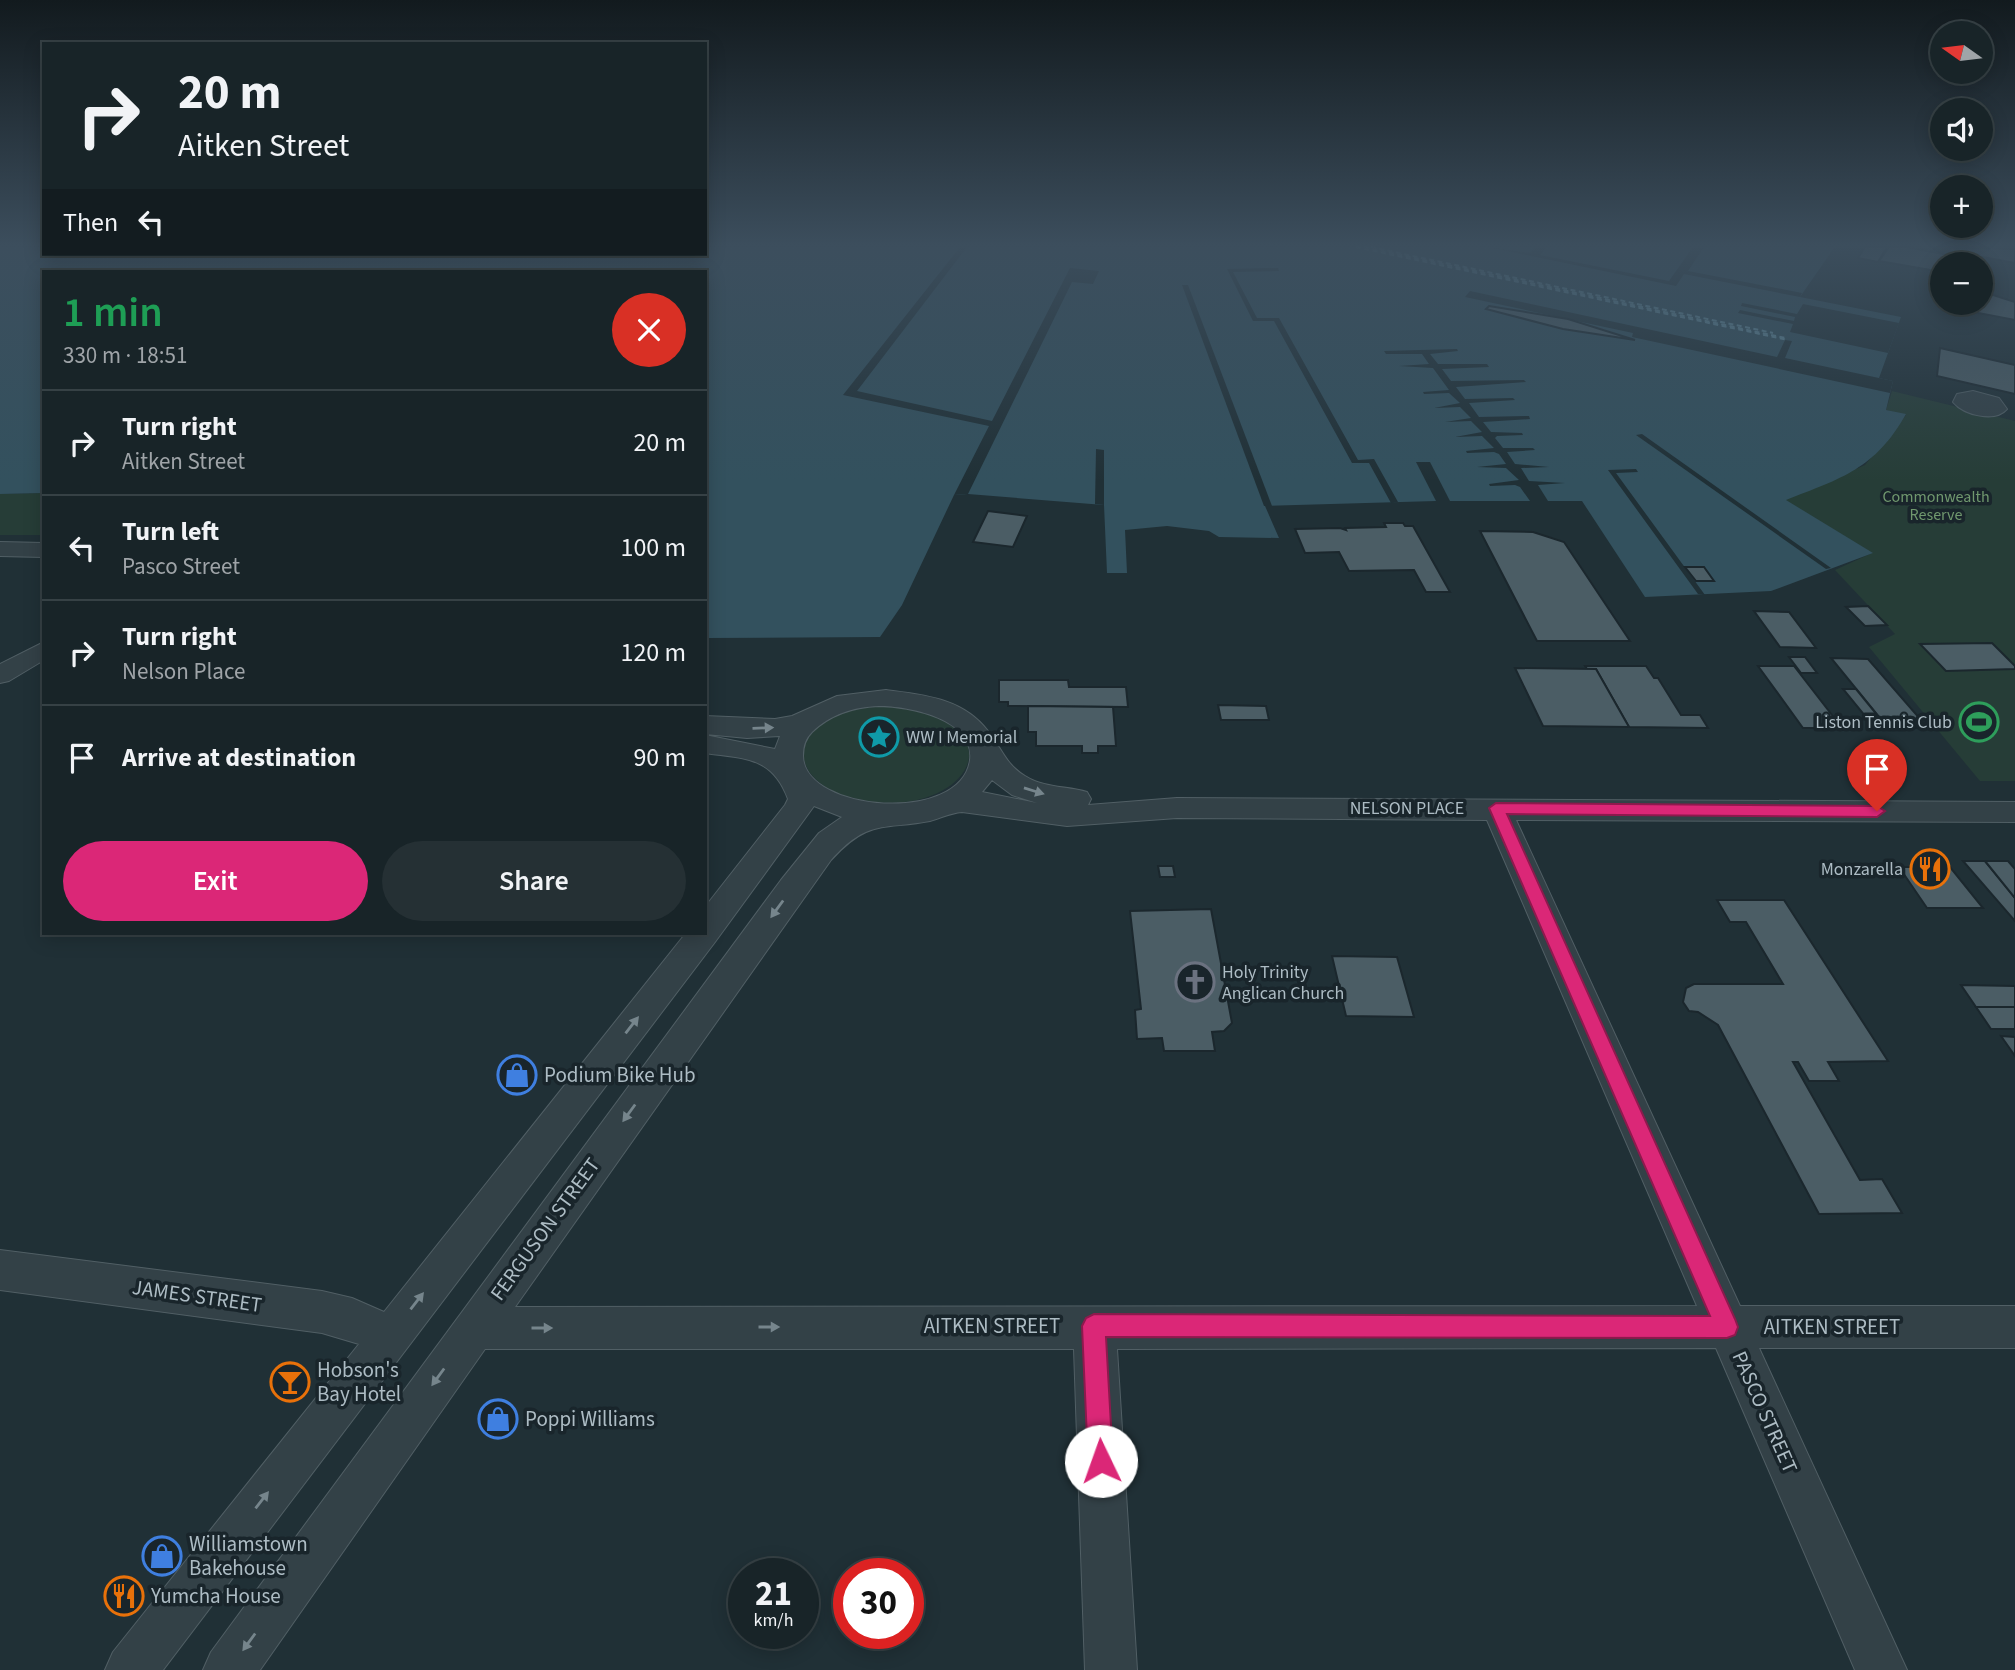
<!DOCTYPE html>
<html lang="en">
<head>
<meta charset="utf-8">
<style>
  body { margin:0; font-family:"Source Sans 3",sans-serif; background:#253034; color:#f1f3f6; height:100vh; display:flex; flex-direction:column; font-size:26px; white-space:nowrap }
  * { box-sizing:border-box; margin:0 }
  p { font-size:23px; color:#9fa4a8 }
  .icon { flex:none; width:38px; height:38px; fill:none; stroke:currentColor; stroke-width:2; stroke-linecap:round; stroke-linejoin:round }
  .map { position:relative; flex:1; overflow:hidden }
  .details { position:absolute; left:42px; top:270px; width:665px; height:665px; display:flex; flex-direction:column; background:#182428; border-radius:0px; box-shadow:0 4px 18px #0003,0 0 0 2px #364145 }
  .details>* { flex:none }
  .guide { position:absolute; left:42px; top:42px; width:665px; height:214px; border-radius:0px; box-shadow:0 4px 18px #0003,0 0 0 2px #364145; background:#182428; color:#f1f3f6; overflow:hidden }
  .needle { width:46px; rotate:284deg }
  .fabs { position:absolute; left:1930px; top:21px; display:grid; gap:14px }
  .fabs a { display:grid; place-items:center; width:63px; height:63px; border-radius:50%; background:#182428; box-shadow:0 4px 18px #0003,0 0 0 2px #364145; font-size:35px }
  .speed { position:absolute; left:728px; top:1558px; display:flex; gap:14px; font-size:35px; font-weight:700; text-align:center }
  .speed>* { display:grid; place-content:center; width:91px; height:91px; border-radius:50%; background:#182428; box-shadow:0 4px 18px #0003,0 0 0 2px #364145; line-height:1 }
  .speed small { font-size:18px; font-weight:400 }
  .speed .limit { border:10px solid #d22; background:#fff; color:#111 }
  .pin { position:absolute; display:grid; place-items:center; width:60px; height:60px; color:#fff; margin:-72px -30px; border-radius:50% 50% 50% 0; rotate:-45deg; box-shadow:0 0 7px #0007 }
  .pin .icon { rotate:45deg }
  .me { position:absolute; width:77px; margin:-38px; rotate:357deg; stroke-linejoin:round; filter:drop-shadow(0 0 5px #0008) }
  .turn { display:flex; align-items:center; gap:24px; height:147px; padding:0 21px; font-size:32px }
  .turn .icon { width:91px; height:91px; stroke-width:2.5 }
  .turn b { display:block; font-size:49px; line-height:60px }
  .then { display:flex; align-items:center; height:66px; padding:0 21px; background:#0003; gap:14px; font-size:26px }
  .round { display:grid; place-items:center; flex:none; width:74px; height:74px; border-radius:37px; background:#253034 }
  .headline { display:flex; align-items:center; justify-content:space-between; height:119px; padding:0 21px }
  h1 { font-size:42px; font-weight:600; line-height:52px; color:#1e9e55 }
  .cta { display:flex; gap:14px; margin-top:auto; padding:14px 21px }
  .cta a { flex:1; height:80px; border-radius:42px; background:#db2777; color:#fff; font-size:28px; font-weight:600; line-height:80px; text-align:center }
  .cta a+a { background:#253034; color:#f1f3f6 }
  ul { padding:0; list-style:none }
  li { display:flex; align-items:center; gap:21px; height:105px; padding:0 21px; border-top:2px solid #364145 }
  li div { flex:1 }
  li b { display:block; font-size:26px }
  li em { font-style:normal }
  .map>svg:first-child { display:block }
  .green { fill:#263d37 }
  .water { fill:#33515e }
  .pier { fill:#203036 }
  .lines { fill:none; stroke-linecap:round; stroke-linejoin:round }
  .ferry { stroke:#6691a3; stroke-width:2; stroke-dasharray:5 3.5; stroke-linecap:butt }
  .building { fill:#4b5d65; stroke:#1b272d; stroke-width:2 }
  .minor-casing { stroke:#515f65; stroke-width:2 }
  .minor { fill:#334147; fill-rule:evenodd }
  .oneway { fill:#76858c }
  .route { fill:#db2777; stroke:#8e194d; stroke-width:2 }
  .labels { text-anchor:middle; dominant-baseline:central; stroke-width:7; stroke-linejoin:round; paint-order:stroke }
  .far-park-label { font-size:16px; fill:#70986e; stroke:#19252b }
  .poi-label { font-size:18px; fill:#adbcc4; stroke:#19252b; text-anchor:end }
  .street-label { font-size:18px; fill:#adbcc4; stroke:#19252b }
  .near-poi-label { font-size:21px; fill:#adbcc4; stroke:#19252b; text-anchor:start }
  .near-street-label { font-size:21px; fill:#adbcc4; stroke:#19252b }
</style>
</head>
<body>
<div class="map">
<svg width="2015" height="1670" viewBox="0 0 2015 1670">
  <rect width="100%" height="100%" fill="#203036"/>
  <g class="green">
    <polygon points="1892,391 2015,421 2015,781 1980,781 1869,647 1895,634 1835,570 1872,553 1785,500 1865,465 1906,415 1886,410"/>
    <polygon points="44,493 44,535 0,535 0,494"/>
    <path d="M895,707C1030,726 960,828 849,797C811,787 783,752 823,723C844,708 871,706 895,707Z"/>
  </g>
  <path class="water" d="M0,247H44V254H705V247H1832L1834,248L1800,297L1901,317L1879,378L1893,381L1886,410L1906,414C1875,469 1842,478 1786,500L1873,553L1771,591L1645,597L1582,501H1436L1265,506L1279,538L1219,537L1209,531L1167,526L1125,530L1127,573H1107L1104,505L968,494L954,495L902,605L880,637L705,638V271H44V493L0,494Z"/>
  <g class="pier">
    <polygon points="960,247 967,247 857,391 992,421 1070,268 1099,271 1093,284 1072,282 968,494 954,495 989,426 843,395"/>
    <polygon points="1488,247 1530,253 1536,247 1547,247 1540,255 1669,281 1693,247 1704,247 1688,271 1802,293 1800,297 1684,274 1676,286"/>
    <polygon points="1278,268 1279,271 1233,272 1257,318 1279,318 1358,460 1374,459 1398,502 1391,503 1369,463 1352,463 1274,321 1253,321 1227,269"/>
    <polygon points="1182,285 1188,285 1272,506 1264,506"/>
    <polygon points="1470,291 1777,357 1785,340 1792,341 1785,358 1893,381 1890,393 1632,337 1633,333 1465,297"/>
    <polygon points="1742,303 1797,314 1803,304 1899,323 1888,353 1790,332 1793,324 1738,313 1740,310 1794,321 1795,317 1741,306"/>
    <polygon points="1457,349 1458,351 1430,354 1438,364 1487,364 1489,367 1442,369 1451,381 1524,380 1526,382 1456,387 1465,399 1513,398 1515,400 1469,403 1479,417 1529,416 1530,419 1483,422 1491,432 1522,433 1523,435 1497,436 1495,438 1503,448 1533,448 1535,450 1507,452 1515,464 1549,467 1521,468 1529,481 1565,483 1538,485 1548,501 1530,501 1520,487 1515,485 1490,486 1489,484 1519,480 1506,468 1477,467 1506,464 1499,454 1494,452 1467,453 1466,451 1494,448 1482,436 1455,437 1482,432 1471,421 1445,422 1471,418 1460,407 1434,408 1460,403 1449,393 1424,394 1423,392 1449,390 1433,368 1399,366 1429,364 1422,354 1386,354 1384,351"/>
    <polygon points="1642,434 1831,568 1826,569 1636,435"/>
    <polygon points="1096,449 1104,450 1104,505 1095,504"/>
    <polygon points="1416,462 1430,462 1450,501 1436,501"/>
    <polygon points="1636,469 1638,472 1616,473 1705,595 1698,594 1608,470"/>
  </g>
  <g class="lines">
    <g class="ferry">
      <polyline points="1356,247 1788,340"/>
      <polyline points="1364,247 1785,338"/>
      <polyline points="1371,247 1773,333"/>
    </g>
  </g>
  <g class="building">
    <polygon points="1865,247 1887,247 1878,262 1858,258"/>
    <polygon points="1889,247 1907,247 1953,256 1949,264 1942,264 1942,272 1879,261"/>
    <polygon points="1929,247 2015,249 2015,263"/>
    <polygon points="1990,294 2015,302 2015,320 1947,307 1948,303 1981,303 1981,295 1990,297"/>
    <polygon points="1489,306 1568,319 1635,340 1563,329 1486,309"/>
    <polygon points="1940,348 2015,365 2015,394 1937,376"/>
    <polygon points="988,511 1027,516 1013,547 973,542"/>
    <polygon points="1384,523 1403,523 1405,526 1413,526 1450,592 1426,592 1414,570 1349,571 1339,552 1305,553 1295,529 1340,528 1346,530 1345,528 1386,527"/>
    <polygon points="1480,531 1533,532 1564,542 1630,641 1537,641"/>
    <polygon points="1685,567 1704,567 1714,581 1696,581"/>
    <polygon points="1868,606 1887,625 1865,626 1846,607"/>
    <polygon points="1754,611 1789,612 1816,648 1780,647"/>
    <polygon points="1992,643 2015,666 2015,669 1946,671 1920,644"/>
    <polygon points="1789,657 1805,657 1817,673 1801,673"/>
    <polygon points="1831,658 1868,659 1928,728 1888,728"/>
    <polygon points="1585,666 1646,666 1654,678 1658,678 1681,715 1700,715 1708,728 1629,727 1596,669 1587,669"/>
    <polygon points="1758,666 1794,666 1842,728 1803,728"/>
    <polygon points="1515,668 1596,669 1629,727 1543,726"/>
    <polygon points="999,680 1068,680 1069,687 1126,687 1128,707 1008,706 1008,702 999,702"/>
    <polygon points="1843,689 1856,689 1887,727 1874,727"/>
    <polygon points="1218,705 1266,706 1269,720 1221,720"/>
    <polygon points="1028,706 1113,707 1116,746 1098,746 1098,753 1082,753 1082,746 1036,746 1036,732 1028,732"/>
    <polygon points="1963,861 1985,861 2015,898 2015,921"/>
    <polygon points="1985,861 2008,861 2015,869 2015,898"/>
    <polygon points="1158,866 1173,866 1175,877 1160,877"/>
    <polygon points="1899,867 1950,867 1983,908 1927,908"/>
    <polygon points="1717,900 1784,900 1888,1061 1828,1062 1839,1081 1809,1081 1798,1062 1793,1062 1860,1180 1882,1179 1902,1213 1819,1214 1718,1025 1698,1012 1689,1011 1683,1002 1686,988 1694,984 1783,984 1746,922 1730,922"/>
    <polygon points="1211,909 1232,1023 1224,1031 1212,1032 1215,1051 1164,1051 1162,1038 1137,1039 1135,1010 1141,1009 1130,911"/>
    <polygon points="1332,956 1397,957 1414,1017 1346,1016"/>
    <polygon points="1961,985 2015,986 2015,1007 1976,1007"/>
    <polygon points="1976,1007 2015,1007 2015,1029 1991,1029"/>
    <polygon points="2001,1036 2015,1037 2015,1056"/>
  </g>
  <g class="lines">
    <g class="minor-casing">
      <g id="minor">
        <path d="M1973,391L1999,398L2007,409C1995,423 1964,415 1953,402L1957,394Z"/>
        <polygon points="0,542 44,543 44,557 0,556"/>
        <polygon points="44,642 44,660 9,681 0,683 0,664"/>
        <path d="M886,690C924,695 963,698 988,731C1001,747 1006,765 1025,776C1044,788 1066,786 1087,792L1091,799L1088,805L1177,798L2015,802V822L1516,820L1740,1306H2015V1348H1759L1907,1670H1855L1716,1348L1117,1349L1137,1670H1085L1074,1349H485L260,1670H203L211,1652L781,880L819,833L842,817L814,806L715,942L163,1670H105L113,1652L359,1344L322,1333L0,1290V1250L322,1291L352,1298L384,1312L686,933H705V907L785,805L788,799C772,756 745,759 705,753V735L775,749L780,736L747,738L705,734V716L775,719L792,716L837,696ZM879,706C909,706 975,719 970,760C961,825 804,812 803,756C803,746 805,739 812,732C831,714 853,707 879,706ZM992,780L1012,795L1037,803L982,792ZM962,812L1067,826L1177,818L1487,820L1697,1306L515,1307L831,860C868,819 882,830 930,821C941,818 950,813 962,812Z"/>
      </g>
    </g>
    <use href="#minor" class="minor"/>
  </g>
  <defs><path id="oneway-solid" d="M-6-.8H1V-3.2L6.5 0L1 3.2V.8H-6Z" transform="scale(1.75)"/></defs>
  <g class="oneway">
    <use href="#oneway-solid" transform="translate(763 728) rotate(-2)"/>
    <use href="#oneway-solid" transform="translate(1034 791) rotate(17)"/>
    <use href="#oneway-solid" transform="translate(777 909) rotate(126)"/>
    <use href="#oneway-solid" transform="translate(632 1025) rotate(-52)"/>
    <use href="#oneway-solid" transform="translate(629 1113) rotate(126)"/>
    <use href="#oneway-solid" transform="translate(417 1301) rotate(-52)"/>
    <use href="#oneway-solid" transform="translate(769 1327)"/>
    <use href="#oneway-solid" transform="translate(542 1328)"/>
    <use href="#oneway-solid" transform="translate(438 1377) rotate(126)"/>
    <use href="#oneway-solid" transform="translate(262 1500) rotate(-52)"/>
    <use href="#oneway-solid" transform="translate(249 1642) rotate(126)"/>
  </g>
  <linearGradient id="sky" x2="0" y2="1"><stop stop-color="#121a1e"/><stop offset="0.51" stop-color="#3c4e5d"/><stop offset="1" stop-color="#3c4e5d" stop-opacity="0"/></linearGradient>
  <rect width="2015" height="481" fill="url(#sky)"/>
  <polygon class="route" points="1496,803 1877,806 1885,811 1877,817 1507,814 1735,1319 1738,1327 1735,1335 1727,1338 1106,1337 1113,1461 1109,1470 1101,1474 1092,1470 1088,1461 1082,1326 1086,1318 1094,1314 1710,1316 1489,808"/>
  <defs>
    <g id="stadium-ring" transform="scale(2.0125)"><circle r="9.5" fill="#19252b" stroke="#2e9e5b" stroke-width="1.5"/><path d="M0-5a6.5 5 0 1 0 0 10a6.5 5 0 1 0 0-10ZM-3.5-1.8h7v3.6h-7Z" fill="#2e9e5b"/></g>
    <g id="sight-ring" transform="scale(2.0125)"><circle r="9.5" fill="#19252b" stroke="#0f9aa8" stroke-width="1.5"/><path d="M0-6L1.8-2.2L6-1.7L2.9 1.2L3.7 5.4L0 3.3L-3.7 5.4L-2.9 1.2L-6-1.7L-1.8-2.2Z" fill="#0f9aa8"/></g>
    <g id="restaurant-ring" transform="scale(2.0125)"><circle r="9.5" fill="#19252b" stroke="#e8710a" stroke-width="1.5"/><path d="M-5-6h1v4h1v-4h1v4h1v-4h1v5L-1.5 .5V6h-2V.5L-5-1ZM5-6V6H3V1.5H1.5Q1.5-4 5-6Z" fill="#e8710a"/></g>
    <g id="church-ring" transform="scale(2.0125)"><circle r="9.5" fill="#19252b" stroke="#6b7280" stroke-width="1.5"/><path d="M-1.2-6h2.4v3.5h3.3v2.4h-3.3V6h-2.4V-.1h-3.3v-2.4h3.3Z" fill="#6b7280"/></g>
    <g id="shop-ring" transform="scale(2.0125)"><circle r="9.5" fill="#19252b" stroke="#3f7fe0" stroke-width="1.5"/><path d="M-5-2.5h2.3a2.7 3.5 0 0 1 5.4 0H5L5.5 6h-11ZM-1.5-2.5h3a1.5 2.3 0 0 0-3 0Z" fill="#3f7fe0"/></g>
    <g id="bar-ring" transform="scale(2.0125)"><circle r="9.5" fill="#19252b" stroke="#e8710a" stroke-width="1.5"/><path d="M-6-5H6L.8 .8V4.5H3.5V6h-7V4.5H-.8V.8Z" fill="#e8710a"/></g>
  </defs>
  <g fill-rule="evenodd">
    <use href="#stadium-ring" x="1979" y="722"/>
    <use href="#sight-ring" x="879" y="737"/>
    <use href="#restaurant-ring" x="1930" y="869"/>
    <use href="#church-ring" x="1195" y="982"/>
    <use href="#shop-ring" x="517" y="1075"/>
    <use href="#bar-ring" x="290" y="1382"/>
    <use href="#shop-ring" x="498" y="1419"/>
    <use href="#shop-ring" x="162" y="1556"/>
    <use href="#restaurant-ring" x="124" y="1596"/>
  </g>
  <g class="labels">
    <g class="far-park-label">
      <text x="1936" y="497">Commonwealth<tspan x="1936" dy="18">Reserve</tspan></text>
    </g>
    <g class="poi-label">
      <text x="1952" y="722">Liston Tennis Club</text>
      <text x="906" y="737" text-anchor="start">WW I Memorial</text>
      <text x="1903" y="869">Monzarella</text>
      <text x="1222" y="972" text-anchor="start">Holy Trinity<tspan x="1222" dy="21">Anglican Church</tspan></text>
    </g>
    <g class="street-label">
      <text x="1407" y="808">NELSON PLACE</text>
    </g>
    <g class="near-poi-label">
      <text x="544" y="1075">Podium Bike Hub</text>
      <text x="317" y="1370">Hobson's<tspan x="317" dy="24">Bay Hotel</tspan></text>
      <text x="525" y="1419">Poppi Williams</text>
      <text x="189" y="1544">Williamstown<tspan x="189" dy="24">Bakehouse</tspan></text>
      <text x="151" y="1596">Yumcha House</text>
    </g>
    <g class="near-street-label">
      <text transform="translate(545 1229) rotate(-54)">FERGUSON STREET</text>
      <text transform="translate(197 1296) rotate(8)">JAMES STREET</text>
      <text x="992" y="1326">AITKEN STREET</text>
      <text x="1832" y="1327">AITKEN STREET</text>
      <text transform="translate(1765 1412) rotate(66)">PASCO STREET</text>
    </g>
  </g>
</svg>
<div class="fabs">
<a><svg class="needle" viewBox="-14 -14 28 28"><path d="M0-13l5 13h-10z" fill="#e53935"/><path d="M0 13l5-13h-10z" fill="#9fa4a8"/></svg></a>
<a><svg class="icon" aria-label="sound" viewBox="0 0 24 24"><path d="M4 9h4l5-4v14l-5-4H4zM17 9q2 3 0 6"/></svg></a>
<a>+</a>
<a>−</a>
</div>
<div class="speed"><div>21<small>km/h</small></div><div class="limit">30</div></div>
<div class="pin" style="left:1877px;top:811px;background:#d93025"><svg class="icon" aria-label="arrive" viewBox="0 0 24 24"><path d="M6 21V4h12l-3 4 3 4H6"/></svg></div>
<svg class="me" style="left:1101px;top:1461px" viewBox="-20 -20 40 40"><circle r="19" fill="#fff"/><path d="M0-13L10 11 0 6-10 11z" fill="#db2777"/></svg>
<div class="guide">
<div class="turn"><svg class="icon" aria-label="right" viewBox="0 0 24 24"><path d="M7 20v-9h11M14 6l5 5-5 5"/></svg><div><b>20 m</b>Aitken Street</div></div>
<div class="then">Then<svg class="icon" aria-label="left" viewBox="0 0 24 24"><path d="M17 20v-9H6M10 6l-5 5 5 5"/></svg></div>
</div>
<section class="details">
<div class="headline"><div><h1>1 min</h1><p>330 m · 18:51</p></div><a class="round" style="background:#d93025;color:#fff"><svg class="icon" aria-label="close" viewBox="0 0 24 24"><path d="M6 6l12 12M18 6L6 18"/></svg></a></div>
<ul>
<li><svg class="icon" aria-label="right" viewBox="0 0 24 24"><path d="M7 20v-9h11M14 6l5 5-5 5"/></svg><div><b>Turn right</b><p>Aitken Street</p></div><em>20 m</em></li>
<li><svg class="icon" aria-label="left" viewBox="0 0 24 24"><path d="M17 20v-9H6M10 6l-5 5 5 5"/></svg><div><b>Turn left</b><p>Pasco Street</p></div><em>100 m</em></li>
<li><svg class="icon" aria-label="right" viewBox="0 0 24 24"><path d="M7 20v-9h11M14 6l5 5-5 5"/></svg><div><b>Turn right</b><p>Nelson Place</p></div><em>120 m</em></li>
<li><svg class="icon" aria-label="arrive" viewBox="0 0 24 24"><path d="M6 21V4h12l-3 4 3 4H6"/></svg><div><b>Arrive at destination</b></div><em>90 m</em></li>
</ul>
<div class="cta"><a>Exit</a><a>Share</a></div>
</section>
</div>
</body>
</html>
